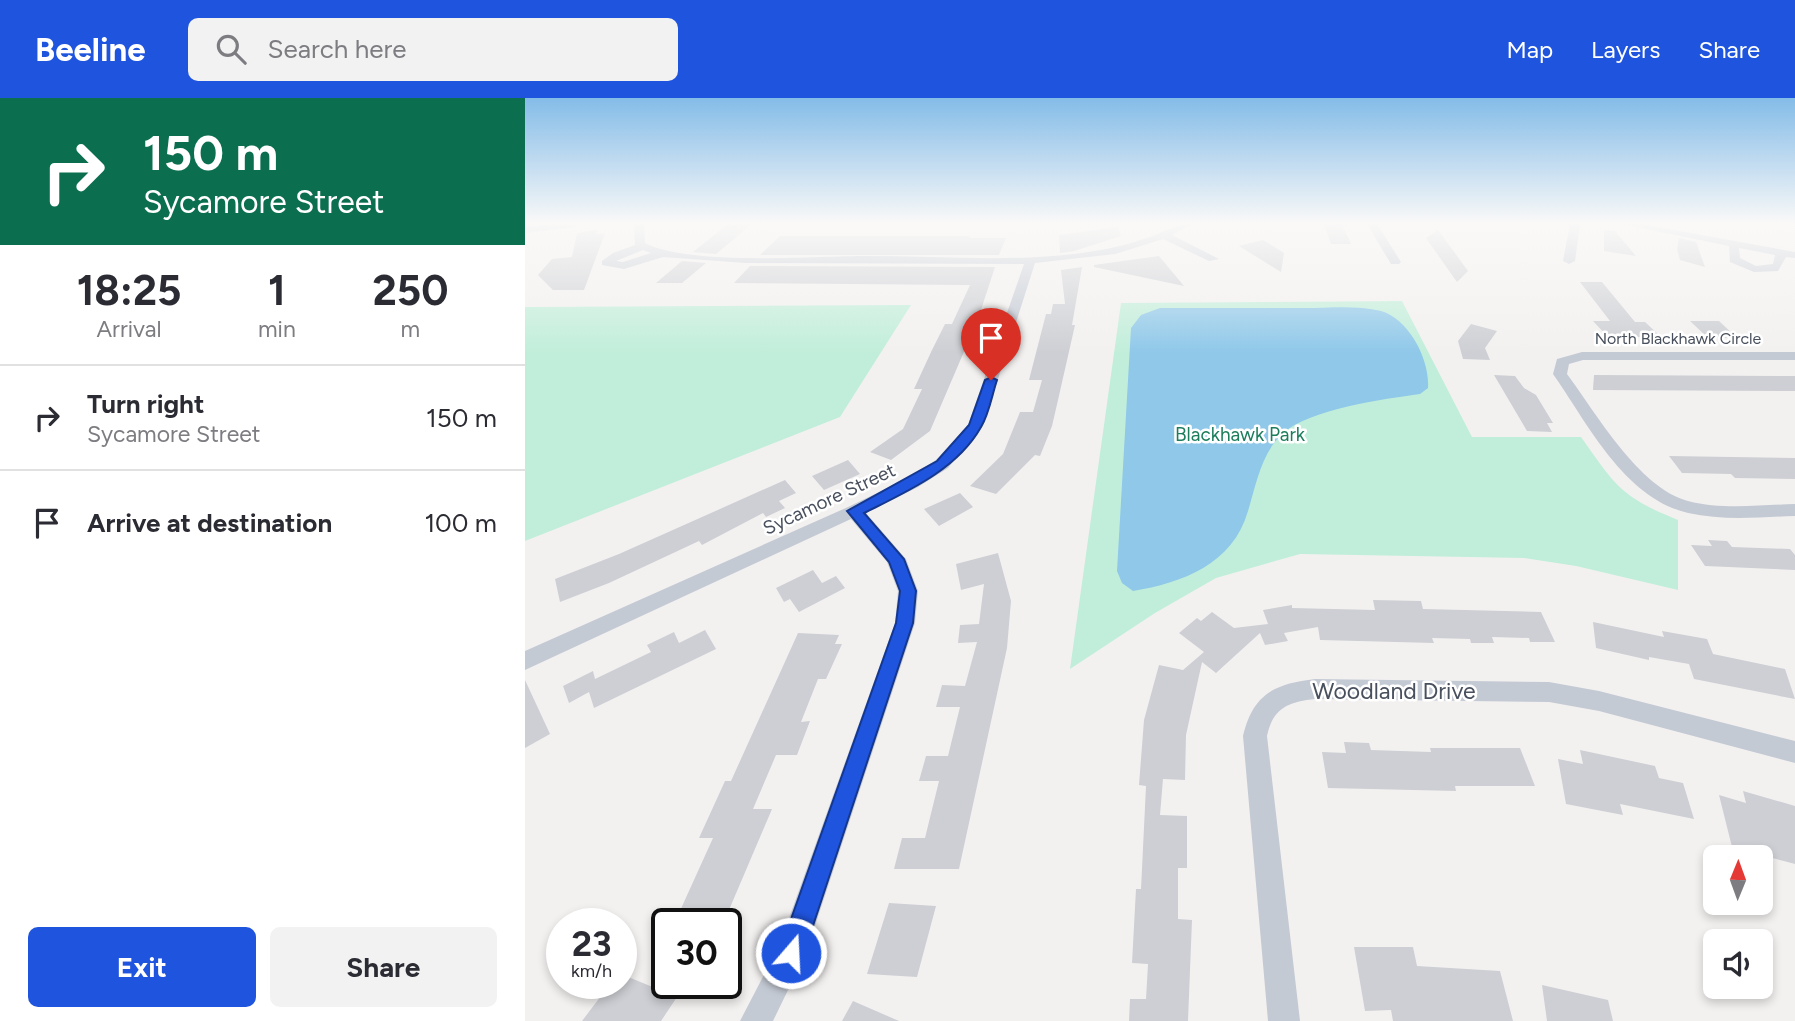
<!DOCTYPE html>
<html lang="en">
<head>
<meta charset="utf-8">
<style>
  body { margin:0; font-family:Figtree,sans-serif; background:#f2f2f3; color:#2b2b33; height:100vh; display:flex; flex-direction:column; font-size:26px; white-space:nowrap }
  * { box-sizing:border-box; margin:0 }
  p { font-size:23px; color:#7c7c81 }
  .icon { flex:none; width:38px; height:38px; fill:none; stroke:currentColor; stroke-width:2; stroke-linecap:round; stroke-linejoin:round }
  .map { position:relative; flex:1; overflow:hidden }
  .details { display:flex; flex-direction:column; background:#fff; width:525px }
  .details>* { flex:none }
  .banner { background:#0b6e4f; color:#fff; overflow:hidden }
  .needle { width:46px; rotate:1deg }
  .buttons { position:absolute; left:1178px; top:747px; display:grid; gap:14px }
  .buttons a { display:grid; place-items:center; width:70px; height:70px; border-radius:10px; background:#fff; box-shadow:0 4px 10px #0003; font-size:35px }
  .speed { position:absolute; left:21px; top:810px; display:flex; gap:14px; font-size:35px; font-weight:700; text-align:center }
  .speed>* { display:grid; place-content:center; width:91px; height:91px; border-radius:50%; background:#fff; box-shadow:0 4px 10px #0003; line-height:1 }
  .speed small { font-size:18px; font-weight:400 }
  .speed .limit { border:4px solid #111; border-radius:10px; background:#fff; color:#111 }
  .pin { position:absolute; display:grid; place-items:center; width:60px; height:60px; color:#fff; margin:-72px -30px; border-radius:50% 50% 50% 0; rotate:-45deg; box-shadow:0 0 7px #0007 }
  .pin .icon { rotate:45deg }
  .me { position:absolute; width:77px; margin:-38px; rotate:19deg; stroke-linejoin:round; filter:drop-shadow(0 0 5px #0008) }
  .turn { display:flex; align-items:center; gap:24px; height:147px; padding:0 28px; font-size:32px }
  .turn .icon { width:91px; height:91px; stroke-width:2.5 }
  .turn b { display:block; font-size:49px; line-height:60px }
  .eta { display:flex; justify-content:space-evenly; align-items:center; height:119px; text-align:center }
  .eta b { font-size:42px; font-weight:700; line-height:49px }
  .action { display:flex; gap:14px; margin-top:auto; padding:14px 28px }
  .action a { flex:1; height:80px; border-radius:10px; background:#1f54de; color:#fff; font-size:28px; font-weight:700; line-height:80px; text-align:center }
  .action a+a { background:#f2f2f3; color:#2b2b33 }
  ul { padding:0; list-style:none }
  li { display:flex; align-items:center; gap:21px; height:105px; padding:0 28px; border-top:2px solid #e1e1e2 }
  li div { flex:1 }
  li b { display:block; font-size:26px }
  li em { font-style:normal }
  header { display:flex; align-items:center; gap:42px; box-sizing:border-box; height:98px; padding:0 35px; background:#1f54de; color:#fff }
  header strong { font-size:33px }
  nav { display:flex; gap:38px; margin-inline-start:auto; font-size:24px }
  .search { width:490px; height:63px; background:#f2f2f3; display:flex; align-items:center; gap:18px; box-sizing:border-box; padding:0 24px; border-radius:10px; color:#7c7c81; font-size:26px }
  main { display:flex; flex:1; min-height:0 }
  .map>svg:first-child { display:block }
  .green { fill:#c1eeda }
  .water { fill:#8fc8e9 }
  .building { fill:#cdcfd4 }
  .lines { fill:none; stroke-linecap:round; stroke-linejoin:round }
  .street { fill:#c4cad4; fill-rule:evenodd }
  .route { fill:#1f54de; stroke:#143790; stroke-width:2 }
  .labels { text-anchor:middle; dominant-baseline:central; stroke-width:5; stroke-linejoin:round; paint-order:stroke }
  .far-street-label { font-size:16px; fill:#49505d; stroke:#fff }
  .park-label { font-size:19px; fill:#1b7d5c; stroke:#fff }
  .street-label { font-size:19px; fill:#49505d; stroke:#fff }
  .near-street-label { font-size:23px; fill:#49505d; stroke:#fff }
</style>
</head>
<body>
<header>
<strong>Beeline</strong>
<div class="search"><svg class="icon" aria-label="search" viewBox="0 0 24 24"><circle cx="10" cy="10" r="6"/><path d="M15 15l6 6"/></svg>Search here</div>
<nav><a>Map</a><a>Layers</a><a>Share</a></nav>
</header>
<main>
<section class="details">
<div class="banner">
<div class="turn"><svg class="icon" aria-label="right" viewBox="0 0 24 24"><path d="M7 20v-9h11M14 6l5 5-5 5"/></svg><div><b>150 m</b>Sycamore Street</div></div>
</div>
<div class="eta">
<div><b>18:25</b><p>Arrival</p></div>
<div><b>1</b><p>min</p></div>
<div><b>250</b><p>m</p></div>
</div>
<ul>
<li><svg class="icon" aria-label="right" viewBox="0 0 24 24"><path d="M7 20v-9h11M14 6l5 5-5 5"/></svg><div><b>Turn right</b><p>Sycamore Street</p></div><em>150 m</em></li>
<li><svg class="icon" aria-label="arrive" viewBox="0 0 24 24"><path d="M6 21V4h12l-3 4 3 4H6"/></svg><div><b>Arrive at destination</b></div><em>100 m</em></li>
</ul>
<div class="action"><a>Exit</a><a>Share</a></div>
</section>
<div class="map">
<svg width="1270" height="923" viewBox="0 0 1270 923">
  <rect width="100%" height="100%" fill="#f3f1f0"/>
  <g class="green">
    <path d="M877,203L947,339H1056C1090,387 1096,399 1153,422V492L1051,468L999,460L775,456L691,480L630,515L545,571L596,205Z"/>
    <polygon points="386,207 315,319 0,443 0,209"/>
  </g>
  <path class="water" d="M635,210C683,210 732,210 780,210C804,210 832,207 856,213C884,221 905,262 903,290L895,296C859,301 784,311 757,336C736,356 731,387 723,413C708,466 657,485 608,493L597,485L592,473L606,230L616,217Z"/>
  <g class="building">
    <polygon points="203,126 227,126 191,156 168,154"/>
    <polygon points="799,126 817,126 826,146 806,146"/>
    <polygon points="593,129 596,138 549,153 535,155 534,137"/>
    <polygon points="72,132 71,136 80,135 59,192 28,192 13,177 27,161 47,159 52,135"/>
    <polygon points="913,132 943,173 932,184 901,140"/>
    <polygon points="1079,132 1090,133 1111,158 1079,153"/>
    <polygon points="255,138 445,138 444,140 481,140 474,157 235,157"/>
    <polygon points="1154,140 1171,144 1180,169 1155,162 1152,151"/>
    <polygon points="738,142 759,155 756,174 714,148"/>
    <polygon points="634,158 659,188 569,169 569,167"/>
    <polygon points="157,163 181,165 157,185 131,185"/>
    <polygon points="225,168 470,169 453,221 405,333 366,362 345,354 378,331 397,291 389,291 407,252 420,226 427,226 445,187 209,185"/>
    <polygon points="557,169 547,227 550,227 533,302 527,328 515,358 510,357 471,396 445,388 478,356 495,314 508,314 517,282 504,282 521,216 526,216 528,206 540,206 536,172"/>
    <polygon points="1055,184 1077,184 1110,224 1120,224 1136,239 1083,239 1068,223 1085,223"/>
    <polygon points="1165,223 1194,223 1212,240 1182,239"/>
    <polygon points="946,226 972,233 960,250 965,262 938,261 933,243"/>
    <polygon points="969,277 990,278 999,290 1011,297 1028,325 1022,325 1027,334 1002,333"/>
    <polygon points="1069,277 1270,278 1270,293 1068,292"/>
    <polygon points="1144,358 1270,360 1270,381 1210,380 1206,376 1157,375"/>
    <polygon points="323,362 335,376 299,392 287,378"/>
    <polygon points="260,382 271,395 254,403 260,410 241,419 238,415 177,447 174,443 84,485 35,504 30,481 94,456"/>
    <polygon points="435,395 448,409 414,428 399,411"/>
    <polygon points="1183,442 1202,443 1207,449 1265,451 1270,457 1270,472 1180,468 1166,447 1187,448"/>
    <polygon points="473,455 486,503 482,550 434,771 369,771 377,740 400,740 414,683 394,683 401,658 423,658 435,609 411,609 417,587 440,588 452,544 433,545 435,527 454,526 459,486 436,492 431,466"/>
    <polygon points="288,472 297,485 311,478 320,490 274,514 265,501 259,504 251,490"/>
    <polygon points="848,502 896,503 898,511 1016,514 1030,544 1005,544 1004,540 967,539 969,545 946,545 945,541 907,540 909,545 795,542 793,529 759,535 763,543 740,547 735,535 691,575 677,564 661,637 660,682 638,681 635,717 662,718 662,770 653,770 653,821 667,822 663,923 604,923 605,901 621,901 623,866 607,865 611,791 616,791 621,688 614,687 619,622 634,567 658,572 679,554 654,535 672,520 676,523 687,514 709,530 743,526 738,512 767,507 767,510 850,512"/>
    <polygon points="1068,524 1139,539 1137,533 1182,541 1188,556 1260,571 1270,601 1169,581 1164,566 1124,559 1124,562 1071,550"/>
    <polygon points="180,532 191,551 69,610 64,594 44,605 38,588 68,573 70,581 126,554 122,547 149,534 154,545"/>
    <polygon points="273,535 314,537 310,546 317,546 301,581 293,581 276,624 285,623 272,657 251,657 228,711 247,711 198,826 149,826 188,740 174,740 200,683 206,683"/>
    <polygon points="0,582 25,636 0,650"/>
    <polygon points="819,644 844,645 846,652 906,654 905,650 995,650 1010,688 930,688 931,693 803,690 797,654 821,655"/>
    <polygon points="1055,652 1130,668 1134,680 1158,685 1169,721 1095,706 1098,717 1041,706 1033,661 1058,666"/>
    <polygon points="1218,693 1270,708 1270,766 1207,749 1194,697 1221,705"/>
    <polygon points="364,805 411,808 392,879 342,876"/>
    <polygon points="829,849 888,849 892,868 975,873 988,923 868,923 866,912 840,913"/>
    <polygon points="96,876 152,899 136,923 57,923 85,886 96,886"/>
    <polygon points="1017,887 1083,902 1088,923 1022,923"/>
    <polygon points="328,903 374,923 317,923"/>
  </g>
  <g class="lines">
    <g class="street">
      <polygon points="27,126 53,126 48,129 0,135 0,129"/>
      <path d="M109,126H119L120,145C164,168 288,158 342,158C411,158 481,164 549,156C574,153 599,148 622,140C638,135 650,126 667,126L647,137L694,161L684,163L638,141L590,156L510,165L458,328L423,370L393,389L341,415L381,461L393,493L390,525L281,855L248,923H215L254,848L370,525L373,493L362,464L326,421L0,572V553L323,409L381,381L411,362L443,327L499,166L221,165L138,159L99,171L77,167V163L88,155L110,147ZM118,152L126,155L98,164L91,163Z"/>
      <polygon points="842,126 852,126 876,164 874,166 866,166"/>
      <polygon points="1045,126 1055,126 1050,163 1044,166 1038,163"/>
      <path d="M1097,126H1116L1270,154V160L1261,159L1253,173L1229,174L1205,164L1204,148ZM1214,150L1250,157L1248,166L1231,168L1215,160Z"/>
      <path d="M1057,254H1270V262H1058L1044,266L1042,276C1071,315 1114,390 1163,403C1197,412 1235,407 1270,406V418C1235,419 1198,423 1163,415C1099,400 1063,326 1028,276L1032,261Z"/>
      <path d="M790,581L1024,584L1074,593L1270,643V665L1074,613L1024,604L790,601C763,604 748,610 742,638L775,923H743L718,638C728,596 749,586 790,581Z"/>
    </g>
  </g>
  <linearGradient id="sky" x2="0" y2="1"><stop stop-color="#84bce8"/><stop offset="0.49" stop-color="#faf9f8"/><stop offset="1" stop-color="#faf9f8" stop-opacity="0"/></linearGradient>
  <rect width="1270" height="255" fill="url(#sky)"/>
  <path class="route" d="M466,279L472,282C467,297 464,316 456,329C432,372 381,394 339,415L379,461L391,493L388,525L279,855L275,864L266,868L258,864L254,855L371,525L375,493L364,464L322,413L412,363L444,327L460,282Z"/>
  <g class="labels">
    <g class="far-street-label">
      <text x="1153" y="240">North Blackhawk Circle</text>
    </g>
    <g class="park-label">
      <text x="715" y="336">Blackhawk Park</text>
    </g>
    <g class="street-label">
      <text transform="translate(304 401) rotate(-25)">Sycamore Street</text>
    </g>
    <g class="near-street-label">
      <text x="869" y="593">Woodland Drive</text>
    </g>
  </g>
</svg>
<div class="buttons">
<a><svg class="needle" viewBox="-14 -14 28 28"><path d="M0-13l5 13h-10z" fill="#e53935"/><path d="M0 13l5-13h-10z" fill="#7c7c81"/></svg></a>
<a><svg class="icon" aria-label="sound" viewBox="0 0 24 24"><path d="M4 9h4l5-4v14l-5-4H4zM17 9q2 3 0 6"/></svg></a>
</div>
<div class="speed"><div>23<small>km/h</small></div><div class="limit">30</div></div>
<div class="pin" style="left:466px;top:282px;background:#d93025"><svg class="icon" aria-label="arrive" viewBox="0 0 24 24"><path d="M6 21V4h12l-3 4 3 4H6"/></svg></div>
<svg class="me" style="left:266px;top:855px" viewBox="-20 -20 40 40"><circle r="17" fill="#1f54de" stroke="#fff" stroke-width="3"/><path d="M0-11L8 9 0 5-8 9z" fill="#fff"/></svg>
</div>
</main>
</body>
</html>
